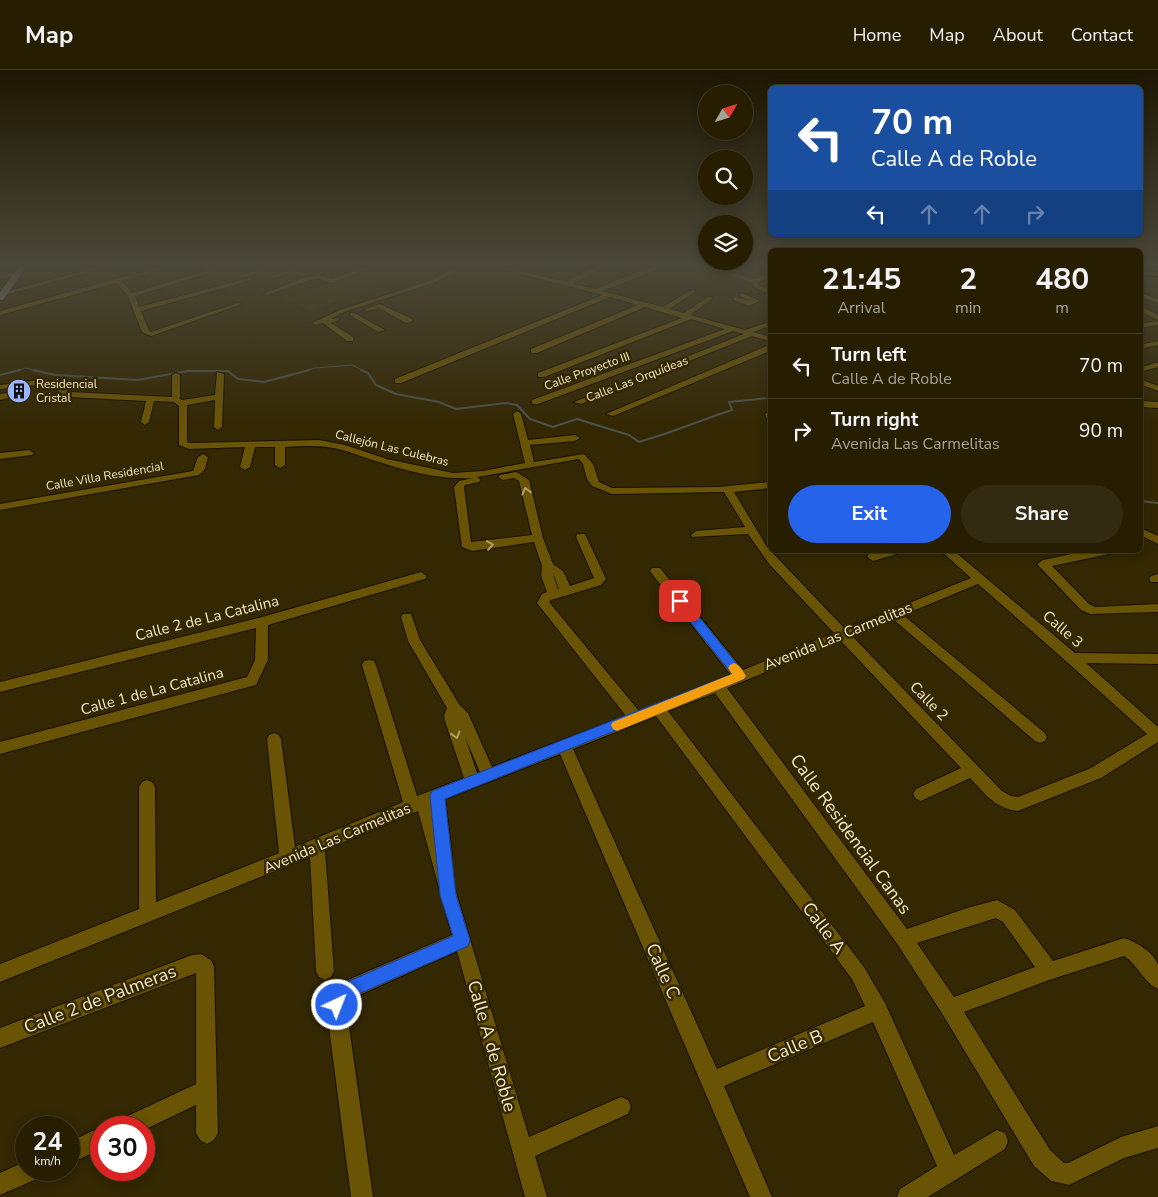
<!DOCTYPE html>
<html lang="en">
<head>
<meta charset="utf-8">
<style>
  body { margin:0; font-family:"Nunito Sans",sans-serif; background:#332b11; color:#f1f3f6; height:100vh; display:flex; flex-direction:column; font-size:19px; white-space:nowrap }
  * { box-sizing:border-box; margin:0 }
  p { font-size:16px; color:#a4a299 }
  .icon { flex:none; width:28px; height:28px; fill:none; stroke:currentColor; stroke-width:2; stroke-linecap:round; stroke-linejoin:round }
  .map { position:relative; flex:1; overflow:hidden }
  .sheet { position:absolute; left:768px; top:178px; width:375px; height:305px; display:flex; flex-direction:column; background:#271e02; border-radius:8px; box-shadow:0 2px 12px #0003,0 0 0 1px #433c24 }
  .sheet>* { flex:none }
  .hud { position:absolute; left:768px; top:15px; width:375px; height:152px; border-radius:8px; box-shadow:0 2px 12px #0003,0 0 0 1px #433c24; background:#1a4fa0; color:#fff; overflow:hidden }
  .needle { width:32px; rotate:51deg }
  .buttons { position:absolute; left:698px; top:15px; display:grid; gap:10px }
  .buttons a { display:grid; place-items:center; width:55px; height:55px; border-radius:50%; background:#271e02; box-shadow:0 2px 12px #0003,0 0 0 1px #433c24; font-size:25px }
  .speed { position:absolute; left:15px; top:1046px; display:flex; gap:10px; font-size:25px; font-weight:700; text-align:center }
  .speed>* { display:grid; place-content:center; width:65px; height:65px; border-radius:50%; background:#271e02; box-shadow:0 2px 12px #0003,0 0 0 1px #433c24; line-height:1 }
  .speed small { font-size:12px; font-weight:400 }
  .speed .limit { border:8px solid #d22; background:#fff; color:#111 }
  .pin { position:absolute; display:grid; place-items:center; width:42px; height:42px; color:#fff; margin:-21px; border-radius:10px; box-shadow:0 2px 8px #0006 }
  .me { position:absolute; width:55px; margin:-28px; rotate:43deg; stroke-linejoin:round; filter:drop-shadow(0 0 4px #0008) }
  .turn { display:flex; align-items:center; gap:18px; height:105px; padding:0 20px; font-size:22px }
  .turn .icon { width:65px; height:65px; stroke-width:2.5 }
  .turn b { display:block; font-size:35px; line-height:42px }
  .lanes { display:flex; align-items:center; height:48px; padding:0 20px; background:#0003; justify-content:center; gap:25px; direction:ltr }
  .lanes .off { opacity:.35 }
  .eta { display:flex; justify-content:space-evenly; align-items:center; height:85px; text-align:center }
  .eta b { font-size:30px; font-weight:700; line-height:35px }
  .button { display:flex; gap:10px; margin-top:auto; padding:10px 20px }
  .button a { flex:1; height:58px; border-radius:30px; background:#2563eb; color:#fff; font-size:20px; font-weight:700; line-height:58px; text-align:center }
  .button a+a { background:#332b11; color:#f1f3f6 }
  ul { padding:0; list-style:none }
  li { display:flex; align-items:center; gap:15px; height:65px; padding:0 20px; border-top:1px solid #433c24 }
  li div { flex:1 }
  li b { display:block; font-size:19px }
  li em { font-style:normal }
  header { display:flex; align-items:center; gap:30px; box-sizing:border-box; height:70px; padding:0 25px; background:#271e02; border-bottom:1px solid #433c24 }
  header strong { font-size:24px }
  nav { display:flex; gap:28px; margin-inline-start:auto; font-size:18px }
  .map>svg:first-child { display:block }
  .built { fill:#3d3005 }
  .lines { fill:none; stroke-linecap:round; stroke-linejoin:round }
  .stream-far1 { stroke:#49524b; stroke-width:1 }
  .stream { stroke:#49524b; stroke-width:2 }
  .minor-casing { stroke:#181100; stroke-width:2 }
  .major-casing { stroke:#181100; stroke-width:2 }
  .minor { fill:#695305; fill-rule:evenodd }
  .major { fill:#898d95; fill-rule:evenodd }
  .oneway { stroke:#ae9d66 }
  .route { fill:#2563eb; stroke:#184099 }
  .slow { fill:#f59e0b }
  .labels { text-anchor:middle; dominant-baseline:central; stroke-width:5; stroke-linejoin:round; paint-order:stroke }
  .far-street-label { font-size:12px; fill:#f4e7c7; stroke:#342803 }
  .far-poi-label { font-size:12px; fill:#f4e7c7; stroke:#342803; text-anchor:start }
  .street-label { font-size:15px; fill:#f4e7c7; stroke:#342803 }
  .near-street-label { font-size:18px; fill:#f4e7c7; stroke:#342803 }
</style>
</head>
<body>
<header>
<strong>Map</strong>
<nav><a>Home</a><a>Map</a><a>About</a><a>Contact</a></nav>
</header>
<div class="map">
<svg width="1158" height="1127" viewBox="0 0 1158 1127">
  <rect width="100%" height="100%" fill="#342803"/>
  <polygon class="built" points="377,196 428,196 310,241 284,229"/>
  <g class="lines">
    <g class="stream-far1">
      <polyline points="15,301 26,298 38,301"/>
      <polyline points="305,301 315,298 352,295 364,301"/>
    </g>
    <g class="stream">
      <polyline points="33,300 55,305 137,310 188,301 228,301 238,309 264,312 309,300"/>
      <path d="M361,300L368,303L376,315L396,324L439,332L456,339L506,333L517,335L530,349L553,357L577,349L629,365L639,372C671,363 701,350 732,340L729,332L770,328"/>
      <polyline points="0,305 20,300"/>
      <polyline points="1140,431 1158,433"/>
    </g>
    <g class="minor-casing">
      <g id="minor">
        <polygon points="102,196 112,196 5,225 0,224 1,223"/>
        <polygon points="163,196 173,196 122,211 132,223 222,196 232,196 135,226 139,237 249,208 252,210 141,241 149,261 151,262 237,233 242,234 151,266 142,262 128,226 116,213 0,245 0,241"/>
        <polygon points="267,196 277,196 245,207 240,206"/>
        <polygon points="301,196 311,196 274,208 269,207"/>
        <polygon points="367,196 376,196 331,213 320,209 309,210 267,225 262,224 306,207 321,205 331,209"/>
        <polygon points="458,196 466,196 436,212 344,242 330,249 339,248 339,250 331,253 353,267 353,271 347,271 323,253 316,255 312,253 340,240 432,210"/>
        <polygon points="489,196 500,196 566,212 597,196 605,196 573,214 595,219 640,201 657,196 667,196 602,221 663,237 691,220 695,220 695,222 669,239 684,243 708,227 712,227 712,229 690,245 745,260 770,252 770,256 753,262 770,267 770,271 752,266 581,334 574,332 744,264 733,261 538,334 532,334 532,330 725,259 691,249 544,307 538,307 538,303 682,248 645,237 537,283 531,283 531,279 638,235 610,227 401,313 395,313 395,309 603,225"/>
        <polygon points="533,196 541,196 542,197 539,199"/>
        <polygon points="698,196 708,196 754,209 770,204 770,208 758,212 759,215 770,220 770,224 754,217 751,212"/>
        <polygon points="1140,201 1158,202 1158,206 1140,205"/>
        <polygon points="17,202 19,203 19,205 0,209 0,205"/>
        <polygon points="742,223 758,230 759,231 749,236 734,230 733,229 736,227 750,231 740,226 740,224"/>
        <polygon points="1140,223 1158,229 1158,233 1140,227"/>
        <polygon points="380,234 412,249 413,251 406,253 379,238 367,241 364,239"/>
        <polygon points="1140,236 1158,245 1158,250 1140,241"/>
        <polygon points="350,243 354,243 385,260 378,262 350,245"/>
        <polygon points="1158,251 1158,255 1140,258 1140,254"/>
        <polygon points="1158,271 1158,275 1140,279 1140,275"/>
        <polygon points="767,276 770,276 770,281 613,346 606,344"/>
        <polygon points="1155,293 1158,293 1158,297 1140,302 1140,298"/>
        <path d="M217,302L224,304L222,357L218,360L214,357L215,330L187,335V372L190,373L319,370L345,375L387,389L453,403L483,401L525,393L513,344L517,341L521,344L528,370L575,365L580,368L575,371L530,375L534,392L584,384L593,394L599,412L612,418L718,417L770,412V418L734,422L767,477L845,559L971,508L940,480H953L1075,583L1158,584V594L1086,593L1158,657V672L1101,708L1018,741C996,739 985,724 970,708L921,731L916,729L913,724L916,719L961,698L841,571L727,618L907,859L967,838L997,830L1015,840L1053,891L1124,868C1136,872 1154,882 1158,895C1158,901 1158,912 1158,919C1144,913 1138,895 1124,886L1049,910L964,942L1050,1080L1064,1093H1068L1121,1067L1158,1056V1078L1124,1088L1069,1115L1051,1111L1034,1096L943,945L898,875L715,623L668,641L864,897L885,933L954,1085L997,1060L1005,1063L1008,1071L1005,1079L928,1127H897L900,1119L937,1096L873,952L724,1016L772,1127H750L560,684L445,729L452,785L447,792L529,1067L621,1027L628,1030L631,1037L628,1044L535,1086L547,1127H525L457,881L355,927L348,934L347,942L373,1127H351L327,942C330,929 332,923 341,913L452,865L418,741L325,780L334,901L331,907L325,910L319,907L316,901L310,787L0,912V894L139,839V717L142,712L147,710L152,712L155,717L156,832L279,783L267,669L269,665L274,663L279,665L281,669L295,777L403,732L362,595L364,591L369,590L374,591L376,595L417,726L464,708L445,651L444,645L447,638L408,571L401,547L403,544H411L420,570L459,634L468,643L492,697L626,646L537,533L542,524L547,522L541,506L542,496L534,472L472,481L462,477L454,417L459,411L474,408C442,410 409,402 379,392C365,388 352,382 338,379C320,375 303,376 285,377V395L280,398L275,395V377H255L250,397L245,400L240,397L245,377L189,379L179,375V336L174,332L154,331L149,352L145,355L141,352L146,331L68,327L46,314L0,319V315L47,309L70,322L172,327V305L176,303L180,305V329L182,330L215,325ZM579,389L583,394L587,409L592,416L612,424L724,422L745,457L696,461L691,465L692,467L748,464L770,495L834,563L743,600L660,498H652L650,501L652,504L731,605L639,641L549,532L551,530L601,515L606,509L585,464H577L576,467L594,508L570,516L563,501L553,494L543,468L529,410L516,402L500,405L498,407L503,410L514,408L519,411L532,465L471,472L464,417L465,415L479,412L481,410L477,407ZM553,505L554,506L559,519H558ZM978,514L1067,592L1147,664L1091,698L1018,727L1011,726L1002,721L852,566L893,549L1035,671L1040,673L1045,671L1047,667L1045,663L903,545ZM656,646L852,909L865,936L717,999L573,679ZM465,667L480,702L477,703ZM996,848L1003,852L1035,897L954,927L917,873Z"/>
        <polygon points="1140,309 1158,316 1158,321 1140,314"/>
        <polygon points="5,323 8,324 8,328 0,330 0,324"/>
        <polygon points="1140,331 1158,332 1158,338 1140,337"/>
        <polygon points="769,341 770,342 770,350 767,349 765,344"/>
        <polygon points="29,380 34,383 32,385 0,389 0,383"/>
        <polygon points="203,384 208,387 205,399 199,405 0,440 0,434 193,401 198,387"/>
        <polygon points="1140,458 1158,466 1158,474 1140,465"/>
        <polygon points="883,480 902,480 900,483 873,491 867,487 869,484"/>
        <polygon points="1091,480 1115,480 1109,484 1052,496 1089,534 1095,537 1158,534 1158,542 1090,544 1081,540 1037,494 1043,490"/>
        <polygon points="421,502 427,506 425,509 268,555 268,590 256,615 0,684 0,672 247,607 255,590 256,558 0,622 0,612 262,547"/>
        <polygon points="1158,504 1158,512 1151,512 1149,509 1151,506"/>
        <polygon points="201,884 211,890 214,896 218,1063 214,1070 207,1074 200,1070 196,1063 196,1035 144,1060 144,1058 114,1058 117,1051 196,1014 196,903 0,978 0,958 192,885"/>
        <polygon points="101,1057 101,1079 69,1094 69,1072"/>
        <polygon points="26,1091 26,1100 42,1100 39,1108 0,1125 0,1103"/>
      </g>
    </g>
    <g class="major-casing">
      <polygon id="major" points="19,196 27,196 3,230 0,230 0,222"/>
    </g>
    <use href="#minor" class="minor"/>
    <use href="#major" class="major"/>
  </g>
  <defs><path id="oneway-chevron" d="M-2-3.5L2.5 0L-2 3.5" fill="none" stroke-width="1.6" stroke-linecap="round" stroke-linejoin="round" transform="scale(1.25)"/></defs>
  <g class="oneway">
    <use href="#oneway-chevron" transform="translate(526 421) rotate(-104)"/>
    <use href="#oneway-chevron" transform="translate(490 475) rotate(-8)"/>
    <use href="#oneway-chevron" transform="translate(456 665) rotate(73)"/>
  </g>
  <linearGradient id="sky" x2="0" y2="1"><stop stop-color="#1d1602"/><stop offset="0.55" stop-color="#4a4839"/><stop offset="1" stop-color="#4a4839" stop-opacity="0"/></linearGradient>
  <rect width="1158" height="354" fill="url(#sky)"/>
  <path class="route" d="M680,527L684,528L744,603L746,606L744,609L445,729L456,825L470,870L468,876L354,926L346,934L343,941L337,944L331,941L329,935C332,926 335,921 342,914L453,866L440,825L430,726L432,721L732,604L676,534L674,531L676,528Z"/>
  <path class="slow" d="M734,593C740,595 743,601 746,606L744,609L622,659L617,661L613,659L611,655L613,652L732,604L728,598L730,595Z"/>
  <defs>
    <g id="building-disc" transform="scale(1.25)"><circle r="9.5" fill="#9cb4fd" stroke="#342803"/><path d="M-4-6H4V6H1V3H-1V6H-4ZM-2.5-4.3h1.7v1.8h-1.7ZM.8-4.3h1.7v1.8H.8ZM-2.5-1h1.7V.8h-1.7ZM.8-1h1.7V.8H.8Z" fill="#111"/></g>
  </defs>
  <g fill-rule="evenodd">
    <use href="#building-disc" x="19" y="321"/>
  </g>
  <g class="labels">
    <g class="far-street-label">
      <text transform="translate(587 301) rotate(-20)">Calle Proyecto III</text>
      <text transform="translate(637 309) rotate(-21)">Calle Las Orquídeas</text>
      <text transform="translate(392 378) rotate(14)">Callejón Las Culebras</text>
      <text transform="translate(105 406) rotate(-10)">Calle Villa Residencial</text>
    </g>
    <g class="far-poi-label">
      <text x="36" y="314">Residencial<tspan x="36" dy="14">Cristal</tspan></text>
    </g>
    <g class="street-label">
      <text transform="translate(207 548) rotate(-14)">Calle 2 de La Catalina</text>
      <text transform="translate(1063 559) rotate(41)">Calle 3</text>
      <text transform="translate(838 566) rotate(-22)">Avenida Las Carmelitas</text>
      <text transform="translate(152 621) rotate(-15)">Calle 1 de La Catalina</text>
      <text transform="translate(929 631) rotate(46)">Calle 2</text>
      <text transform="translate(337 768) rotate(-23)">Avenida Las Carmelitas</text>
    </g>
    <g class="near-street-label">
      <text transform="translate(851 764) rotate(54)">Calle Residencial Canas</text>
      <text transform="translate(824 858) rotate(53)">Calle A</text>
      <text transform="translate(663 901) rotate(66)">Calle C</text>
      <text transform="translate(100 929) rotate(-21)">Calle 2 de Palmeras</text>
      <text transform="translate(492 976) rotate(74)">Calle A de Roble</text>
      <text transform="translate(795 976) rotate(-23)">Calle B</text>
    </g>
  </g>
</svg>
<div class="buttons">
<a><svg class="needle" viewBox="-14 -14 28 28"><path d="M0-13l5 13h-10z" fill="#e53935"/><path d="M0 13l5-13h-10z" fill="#a4a299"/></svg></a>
<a><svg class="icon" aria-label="search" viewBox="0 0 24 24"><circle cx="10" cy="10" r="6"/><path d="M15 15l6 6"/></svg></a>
<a><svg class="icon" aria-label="layers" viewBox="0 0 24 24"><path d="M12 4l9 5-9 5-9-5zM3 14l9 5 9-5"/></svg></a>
</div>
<div class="speed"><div>24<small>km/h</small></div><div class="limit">30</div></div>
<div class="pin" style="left:680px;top:531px;background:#d93025"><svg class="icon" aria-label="arrive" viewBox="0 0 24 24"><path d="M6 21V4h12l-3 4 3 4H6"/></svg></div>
<svg class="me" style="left:337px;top:935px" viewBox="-20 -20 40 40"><circle r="17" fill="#2563eb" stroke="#fff" stroke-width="3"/><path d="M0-11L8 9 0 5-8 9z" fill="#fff"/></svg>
<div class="hud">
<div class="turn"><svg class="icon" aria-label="left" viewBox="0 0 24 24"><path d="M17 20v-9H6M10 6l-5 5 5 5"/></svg><div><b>70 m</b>Calle A de Roble</div></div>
<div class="lanes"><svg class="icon" aria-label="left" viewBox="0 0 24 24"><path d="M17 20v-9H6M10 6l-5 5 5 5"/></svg><svg class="icon off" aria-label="ahead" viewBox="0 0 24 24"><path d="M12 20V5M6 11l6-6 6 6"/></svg><svg class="icon off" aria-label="ahead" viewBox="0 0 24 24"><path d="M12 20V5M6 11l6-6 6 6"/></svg><svg class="icon off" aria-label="right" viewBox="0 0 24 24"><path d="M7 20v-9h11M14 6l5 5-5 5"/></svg></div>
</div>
<section class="sheet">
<div class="eta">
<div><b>21:45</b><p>Arrival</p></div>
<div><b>2</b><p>min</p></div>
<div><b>480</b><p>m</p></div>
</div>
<ul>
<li><svg class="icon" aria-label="left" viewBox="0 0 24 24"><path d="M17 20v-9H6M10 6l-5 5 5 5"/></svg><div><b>Turn left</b><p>Calle A de Roble</p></div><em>70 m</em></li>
<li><svg class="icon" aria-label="right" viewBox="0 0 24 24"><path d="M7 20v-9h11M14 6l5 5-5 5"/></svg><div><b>Turn right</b><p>Avenida Las Carmelitas</p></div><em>90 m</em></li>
</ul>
<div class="button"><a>Exit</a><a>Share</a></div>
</section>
</div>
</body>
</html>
